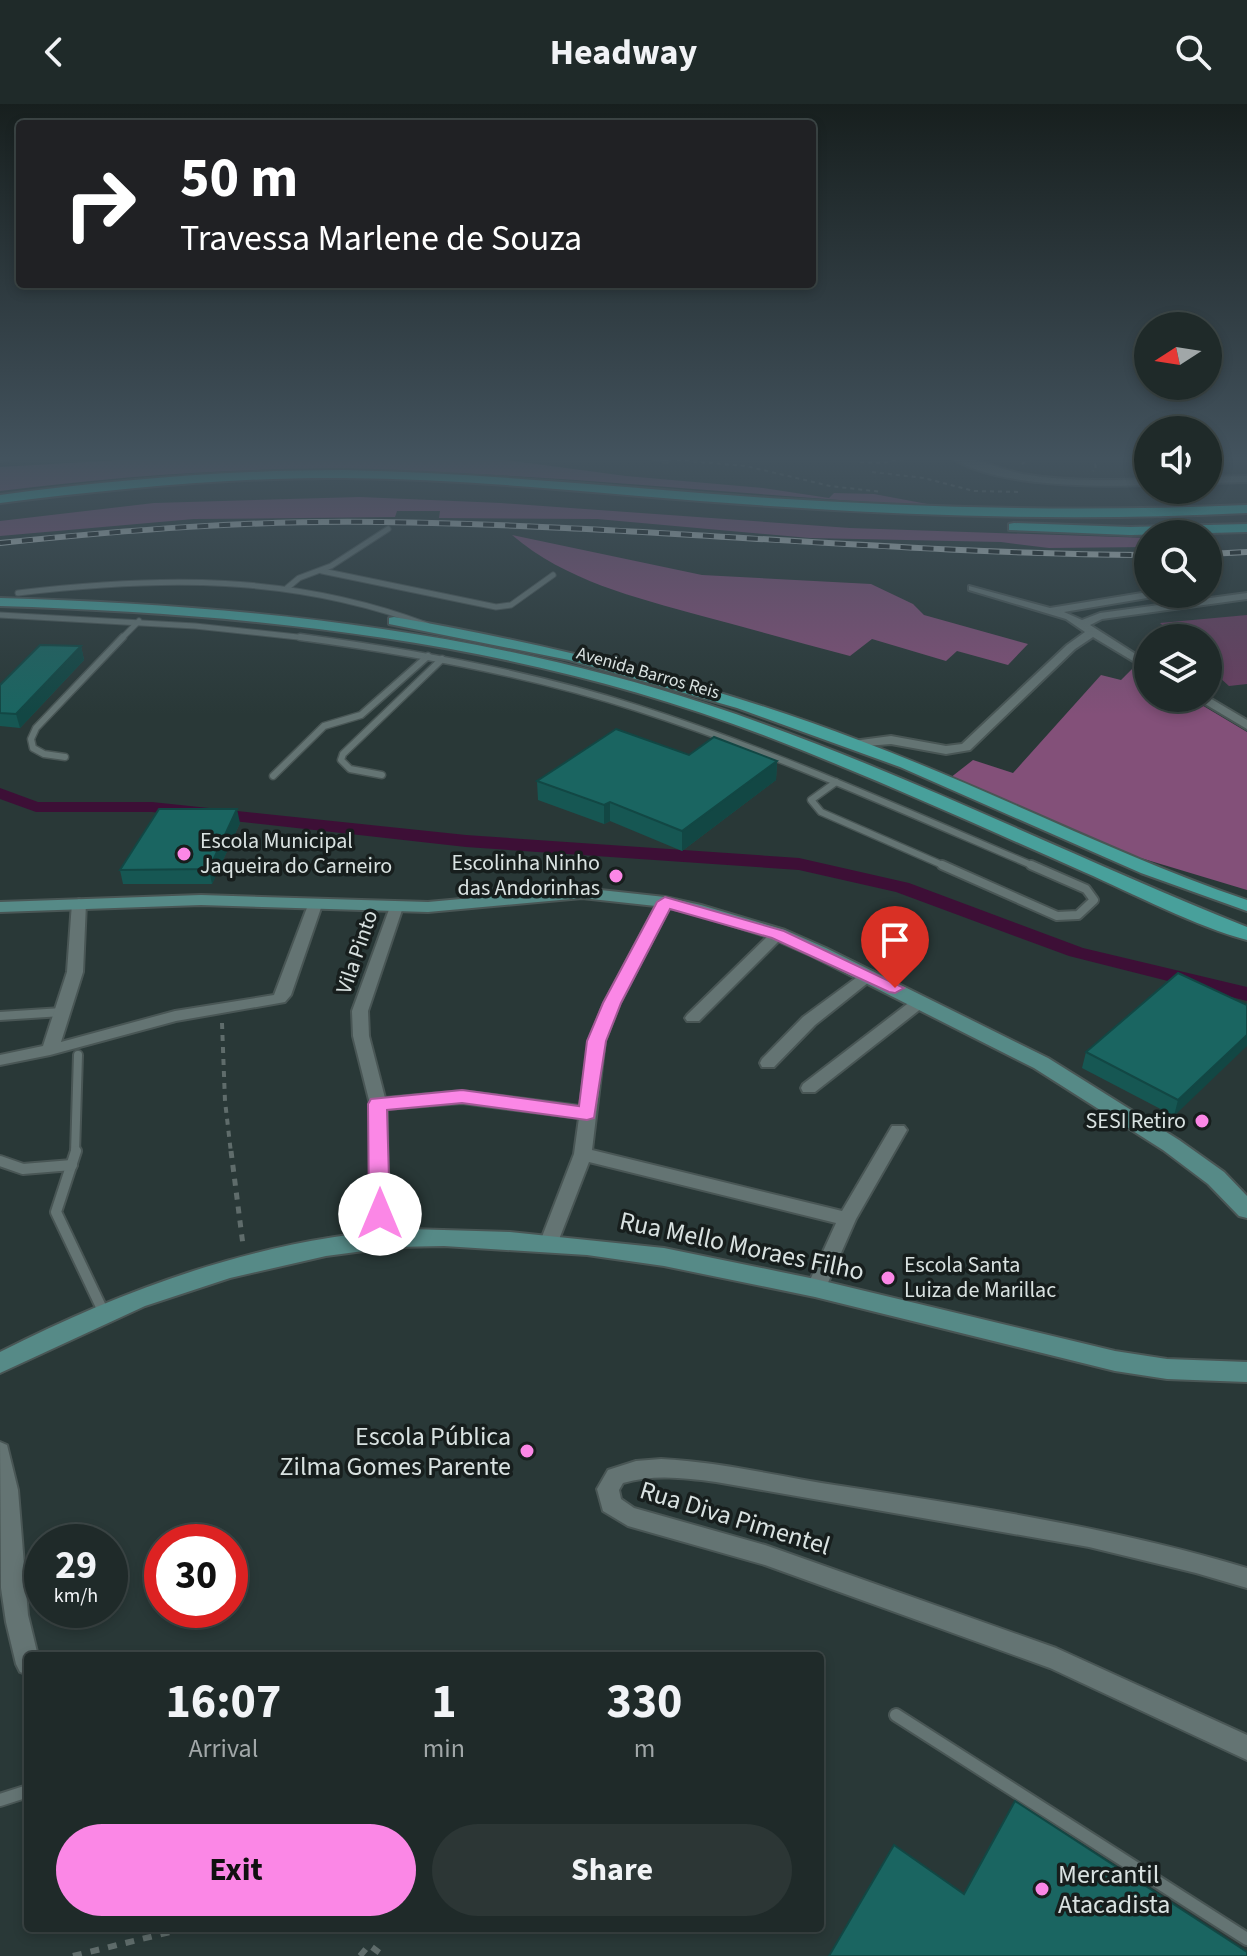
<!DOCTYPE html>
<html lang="en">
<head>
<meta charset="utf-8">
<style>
  body { margin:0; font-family:"Source Sans 3",sans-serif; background:#2c3635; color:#f1f3f6; height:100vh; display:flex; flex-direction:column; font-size:30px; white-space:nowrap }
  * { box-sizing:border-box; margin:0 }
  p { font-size:26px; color:#a1a7a8 }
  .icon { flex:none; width:44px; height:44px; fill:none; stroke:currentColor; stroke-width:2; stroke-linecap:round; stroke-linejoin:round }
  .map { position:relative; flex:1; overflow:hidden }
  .side { position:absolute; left:24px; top:1548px; width:800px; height:280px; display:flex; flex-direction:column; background:#1f2a29; border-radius:8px; box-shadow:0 4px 12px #0003,0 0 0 2px #3c4646 }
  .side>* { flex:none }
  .guide { position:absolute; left:16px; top:16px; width:800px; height:168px; border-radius:8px; box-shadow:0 4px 12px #0003,0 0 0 2px #3c4646; background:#202124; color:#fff; overflow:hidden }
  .needle { width:52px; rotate:258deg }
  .fabs { position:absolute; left:1134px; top:208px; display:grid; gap:16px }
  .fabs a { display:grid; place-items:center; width:88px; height:88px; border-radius:50%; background:#1f2a29; box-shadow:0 4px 12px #0003,0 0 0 2px #3c4646; font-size:40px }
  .speed { position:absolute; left:24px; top:1420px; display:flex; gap:16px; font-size:40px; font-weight:700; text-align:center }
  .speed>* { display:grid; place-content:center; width:104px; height:104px; border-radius:50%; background:#1f2a29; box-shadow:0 4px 12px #0003,0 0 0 2px #3c4646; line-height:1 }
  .speed small { font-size:20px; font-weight:400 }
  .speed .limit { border:12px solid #d22; background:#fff; color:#111 }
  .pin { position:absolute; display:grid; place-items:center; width:68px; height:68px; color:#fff; margin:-82px -34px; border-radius:50% 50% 50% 0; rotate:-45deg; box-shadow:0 0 8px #0007 }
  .pin .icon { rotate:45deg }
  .me { position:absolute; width:88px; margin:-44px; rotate:0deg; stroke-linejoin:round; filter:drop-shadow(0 0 6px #0008) }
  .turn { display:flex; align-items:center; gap:28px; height:168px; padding:0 32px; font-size:36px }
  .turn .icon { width:104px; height:104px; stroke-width:2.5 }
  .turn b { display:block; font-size:56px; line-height:68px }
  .eta { display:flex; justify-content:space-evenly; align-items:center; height:136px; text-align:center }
  .eta b { font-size:48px; font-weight:700; line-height:56px }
  .button { display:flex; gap:16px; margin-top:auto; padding:16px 32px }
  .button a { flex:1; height:92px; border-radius:48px; background:#fb87e6; color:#111; font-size:32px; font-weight:700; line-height:92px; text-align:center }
  .button a+a { background:#2c3635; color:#f1f3f6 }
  header { display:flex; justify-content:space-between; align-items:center; height:104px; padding:0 32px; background:#1f2a29; font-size:36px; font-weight:700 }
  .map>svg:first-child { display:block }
  .green { fill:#693f61 }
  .forest { fill:#835079 }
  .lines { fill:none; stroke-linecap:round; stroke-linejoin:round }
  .canal { fill:#3d0f36; fill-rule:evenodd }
  .lane-far4-casing { stroke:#495655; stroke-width:7 }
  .lane-far3-casing { stroke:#495655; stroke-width:9 }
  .lane-far2-casing { stroke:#495655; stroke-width:12 }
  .lane-far1-casing { stroke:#495655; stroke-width:14 }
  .lane-casing { stroke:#495655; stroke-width:16 }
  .street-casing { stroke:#495655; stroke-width:4 }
  .secondary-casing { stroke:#495655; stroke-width:4 }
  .primary-casing { stroke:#495655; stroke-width:4 }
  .highway-casing { stroke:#495655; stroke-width:4 }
  .path-far3 { stroke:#5f6c6b; stroke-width:2; stroke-dasharray:4 4; stroke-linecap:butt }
  .path-far2 { stroke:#5f6c6b; stroke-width:4; stroke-dasharray:6 6; stroke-linecap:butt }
  .path-far1 { stroke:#5f6c6b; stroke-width:5; stroke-dasharray:7 7; stroke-linecap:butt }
  .path { stroke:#5f6c6b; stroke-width:6; stroke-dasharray:9 9; stroke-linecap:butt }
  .lane-far4 { stroke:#647473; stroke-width:5 }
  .lane-far3 { stroke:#647473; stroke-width:6 }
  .lane-far2 { stroke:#647473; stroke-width:8 }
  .lane-far1 { stroke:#647473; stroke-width:10 }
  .lane { stroke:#647473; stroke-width:12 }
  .street { fill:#647473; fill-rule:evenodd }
  .secondary { fill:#568a87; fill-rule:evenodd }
  .primary { fill:#48a09b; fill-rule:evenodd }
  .highway { fill:#35bdb5; fill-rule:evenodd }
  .rail-casing { stroke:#c2cccb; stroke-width:6 }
  .rail { stroke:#171e1d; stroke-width:4; stroke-dasharray:11; stroke-linecap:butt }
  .wall { fill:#165753 }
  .shaded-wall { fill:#124744 }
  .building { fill:#1a6561; stroke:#124744; stroke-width:2 }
  .route { fill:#fb87e6; stroke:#a35896; stroke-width:2 }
  .poi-dot { fill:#fb87e6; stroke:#171e1d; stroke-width:3 }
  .labels { text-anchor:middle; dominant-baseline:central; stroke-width:7; stroke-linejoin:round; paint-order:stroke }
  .far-street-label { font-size:18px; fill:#d9e2e1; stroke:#171e1d }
  .poi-label { font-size:22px; fill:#d9e2e1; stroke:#171e1d; text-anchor:start }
  .street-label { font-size:22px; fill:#d9e2e1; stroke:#171e1d }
  .near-street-label { font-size:26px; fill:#d9e2e1; stroke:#171e1d }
  .near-poi-label { font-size:26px; fill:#d9e2e1; stroke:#171e1d; text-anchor:end }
</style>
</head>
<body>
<header><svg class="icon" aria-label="back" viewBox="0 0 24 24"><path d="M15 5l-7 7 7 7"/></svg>Headway<svg class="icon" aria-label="search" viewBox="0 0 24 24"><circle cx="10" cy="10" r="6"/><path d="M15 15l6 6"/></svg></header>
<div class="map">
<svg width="1247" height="1852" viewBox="0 0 1247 1852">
  <rect width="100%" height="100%" fill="#293837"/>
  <polygon class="green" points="1247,511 1247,580 1229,582 1208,563 1208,534 1176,534 1160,519"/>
  <g class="forest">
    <path d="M145,352H475L626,372L763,384L829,394L834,389L874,390L938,402C731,391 523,366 315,365C209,365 105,374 0,387V363L138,355Z"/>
    <polygon points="360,393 501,399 850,424 1148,434 1148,443 1049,444 1001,438 810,434 597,415 439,414 440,407 397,407 395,413 194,415 0,432 0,417 154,399"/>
    <path d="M512,431L702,471L871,480L913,500L924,511L1028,540L1008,561L957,547L946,557L872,535L850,552C800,539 751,525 702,512C634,493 566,477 512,431Z"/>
    <polygon points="1135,562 1148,569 1148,594 1190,594 1247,628 1247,786 1134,752 950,674 973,656 1013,669 1101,571 1121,576"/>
  </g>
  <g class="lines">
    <polygon class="canal" points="0,684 38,698 152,698 466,731 799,754 909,779 1083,844 1247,883 1247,897 1069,852 896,788 799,766 466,743 152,708 36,708 0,695"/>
    <g class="lane-far4-casing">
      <g id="lane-far4">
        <polyline points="322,467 496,503 511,501 553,471"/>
        <polyline points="287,484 299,474 331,462 388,425"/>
        <path d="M18,489C160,472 292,470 427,521"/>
        <polyline points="0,511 195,522 316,535"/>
        <polyline points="121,535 139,517"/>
      </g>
    </g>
    <g class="lane-far3-casing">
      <g id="lane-far3">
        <path d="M300,533C413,548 529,569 637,604C774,648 904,707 1036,763"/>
        <polyline points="65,653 44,650 33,644 31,635 36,624 123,533"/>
        <polyline points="382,671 350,665 341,656 343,650 442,555"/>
        <polyline points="273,672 324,622 361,611 428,552"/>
        <polyline points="836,678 811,696 821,708 947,763"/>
      </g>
    </g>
    <g class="lane-far2-casing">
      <g id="lane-far2">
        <polyline points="942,761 1057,812 1078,811 1094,796 1086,785 1031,761"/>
        <polyline points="0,912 62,908"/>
        <polyline points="75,1049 78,951"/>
      </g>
    </g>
    <g class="lane-far1-casing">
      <g id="lane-far1">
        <polyline points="76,1047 56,1108 103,1207"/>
        <polyline points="0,1057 23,1065 72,1061"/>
      </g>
    </g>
    <g class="lane-casing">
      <g id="lane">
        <polyline points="896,1611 1247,1835"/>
        <polyline points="0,1696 28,1687"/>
      </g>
    </g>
    <g class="street-casing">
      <g id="street">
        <polygon points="0,352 20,352 0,357"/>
        <polygon points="643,352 664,352 671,355 667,358"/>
        <path d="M949,352C973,352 998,365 1022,370C1063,377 1106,377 1148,375V381C1096,383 991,383 949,352Z"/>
        <polygon points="1247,372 1247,378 1208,379 1208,373"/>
        <polygon points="969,482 1050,504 1148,488 1148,490 1158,490 1153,493 1064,508 1082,516 1100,509 1247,489 1247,495 1102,515 1090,521 1148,558 1148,566 1093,533 1075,545 970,646 946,650 891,640 853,643 853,637 891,632 946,642 962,640 1067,541 1085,528 1066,515 969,486"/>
        <polygon points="1208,593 1247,616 1247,625 1195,594"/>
        <polygon points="665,794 672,798 620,899 605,937 592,1046 842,1107 892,1022 904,1022 907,1026 856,1115 823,1190 816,1192 809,1190 806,1185 836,1119 589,1058 558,1138 556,1143 542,1143 540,1138 574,1050 579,1014 462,999 387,1005 388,1136 386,1141 372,1141 370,1136 370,1000 353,932 352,907 391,800 401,800 403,803 368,907 369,932 385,994 462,987 580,1002 589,937 604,899 658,798"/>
        <polygon points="79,795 86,799 83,868 61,938 175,907 274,891 308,801 315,797 322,801 291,891 285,898 176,917 50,951 0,961 0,951 43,942 67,868 72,799"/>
        <polygon points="778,826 785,830 783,833 699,917 687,917 685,914 687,911 773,827"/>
        <polygon points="869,866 874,868 877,871 874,874 815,921 774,963 762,963 760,959 762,955 803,913 864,868"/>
        <polygon points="921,892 929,897 927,900 815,988 803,988 801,984 803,980 915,894"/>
        <polygon points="0,1338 7,1341 18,1386 28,1511 38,1552 28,1552 28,1571 20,1568 16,1560 6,1518 1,1484"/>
        <path d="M661,1355C722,1358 781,1373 841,1382C978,1403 1114,1424 1247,1464V1484L1196,1469L1089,1443L716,1378C685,1374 654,1370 623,1379L619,1386L621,1395L634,1404L765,1441L1056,1544L1247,1631V1656L1050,1564L765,1461L628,1422L603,1407L597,1385L608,1366L636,1357Z"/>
      </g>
    </g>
    <g class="secondary-casing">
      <g id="secondary">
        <polygon points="582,784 665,793 701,801 785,826 826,844 1048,954 1179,1036 1224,1068 1247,1092 1247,1114 1239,1112 1208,1080 1163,1046 1034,964 812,852 771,834 696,810 665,803 582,794 428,808 201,801 0,808 0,798 201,791 428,798"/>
        <path d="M410,1125L510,1128L664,1144L815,1175L1115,1247L1167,1255L1247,1258V1278L1167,1275L1115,1267L815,1193L664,1162L587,1151L444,1142L394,1143L326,1152L230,1174L145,1202L0,1269V1248C128,1183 266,1133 410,1125Z"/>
      </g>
    </g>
    <g class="primary-casing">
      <g id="primary">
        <path d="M0,494C240,501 480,525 709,601C893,662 1067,751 1247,823V836C1197,823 1132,789 1084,768C980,722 877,675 771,634C524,538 262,510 0,502Z"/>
        <path d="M394,513C553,541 710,579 861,637C992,686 1115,751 1247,796V807L1141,769L900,663L737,604L569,556L389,520V514Z"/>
      </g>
    </g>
    <g class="highway-casing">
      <g id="highway">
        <path d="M344,366C486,369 626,384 768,394C927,404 1087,408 1247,401V409C1088,417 929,413 770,402C628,393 487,375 344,374C229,373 114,385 0,399V391C114,376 229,366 344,366Z"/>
        <polygon points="1014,419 1130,423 1247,420 1247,428 1130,431 1009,426 1009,420"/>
      </g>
    </g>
    <g class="path-far3">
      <polyline points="1093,352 1096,364 1093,367"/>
      <polyline points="1208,354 1224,352"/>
      <polyline points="677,356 746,362 830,382 882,388"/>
      <polyline points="860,358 882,359 919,352"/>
      <polyline points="1022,360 1037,352"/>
      <polyline points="872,368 924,374 974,387 1021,388"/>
      <polyline points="1153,389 1201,387"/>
    </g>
    <polyline class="path-far2" points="222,919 225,997 231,1049"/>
    <polyline class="path-far1" points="231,1047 243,1141"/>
    <g class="path">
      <polyline points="73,1852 174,1827"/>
      <polyline points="360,1852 369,1841 384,1852"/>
    </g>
    <use href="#lane-far4" class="lane-far4"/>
    <use href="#lane-far3" class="lane-far3"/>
    <use href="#lane-far2" class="lane-far2"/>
    <use href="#lane-far1" class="lane-far1"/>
    <use href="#lane" class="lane"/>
    <use href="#street" class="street"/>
    <use href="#secondary" class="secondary"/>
    <use href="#primary" class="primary"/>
    <use href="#highway" class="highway"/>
    <g class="rail-casing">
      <g id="rail">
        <path d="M0,439C126,426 253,416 380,418C637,421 892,450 1148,451"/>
        <polyline points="1208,450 1247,448"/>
      </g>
    </g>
    <use href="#rail" class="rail"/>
  </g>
  <g class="wall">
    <polygon points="81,542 84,556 20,624 0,622 0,581"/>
    <polygon points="689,651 777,657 776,676 682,747 610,717 604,720 538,696 537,677"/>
    <polygon points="240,719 212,780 123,780 120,766"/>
    <polygon points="1247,901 1174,1012 1082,964 1086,948"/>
  </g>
  <g class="shaded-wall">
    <polygon points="81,542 84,556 20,624 16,610"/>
    <polygon points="777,657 776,676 682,747 682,727"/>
    <polygon points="610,698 610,717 604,720 604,701"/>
    <polygon points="237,705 240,719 212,780 209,765"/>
    <polygon points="1247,931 1247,942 1174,1012 1178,996"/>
  </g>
  <g class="building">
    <polygon points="40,541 81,542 16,610 0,609 0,581"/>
    <polygon points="616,625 689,651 714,633 777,657 682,727 610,698 604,701 537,677"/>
    <polygon points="159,705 237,705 209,765 120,766"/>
    <polygon points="1178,869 1247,901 1247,931 1178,996 1086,948"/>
    <polygon points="1015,1697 1247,1848 1247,1852 829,1852 894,1741 964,1790"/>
  </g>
  <linearGradient id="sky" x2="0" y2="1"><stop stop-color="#171f1e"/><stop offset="0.58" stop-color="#43535e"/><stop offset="1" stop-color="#43535e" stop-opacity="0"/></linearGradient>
  <rect width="1247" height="611" fill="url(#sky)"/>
  <polygon class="route" points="665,793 784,827 904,884 895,889 889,888 772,834 670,805 621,899 606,937 594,1014 587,1016 462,999 387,1006 390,1110 387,1115 372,1115 369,1110 368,1000 371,995 462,986 579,1002 587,937 603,899 657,798"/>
  <g class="poi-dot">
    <circle cx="184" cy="750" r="8"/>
    <circle cx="616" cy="772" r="8"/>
    <circle cx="1202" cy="1017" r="8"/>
    <circle cx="888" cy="1174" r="8"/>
    <circle cx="527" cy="1347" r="8"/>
    <circle cx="1042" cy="1785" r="8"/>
  </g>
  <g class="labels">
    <g class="far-street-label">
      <text transform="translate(648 569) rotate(16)">Avenida Barros Reis</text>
    </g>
    <g class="poi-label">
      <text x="200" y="737">Escola Municipal<tspan x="200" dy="25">Jaqueira do Carneiro</tspan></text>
      <text x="600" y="759" text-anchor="end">Escolinha Ninho<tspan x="600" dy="25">das Andorinhas</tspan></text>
      <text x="1186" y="1017" text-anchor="end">SESI Retiro</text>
      <text x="904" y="1161">Escola Santa<tspan x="904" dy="25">Luiza de Marillac</tspan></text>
    </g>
    <g class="street-label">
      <text transform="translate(357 848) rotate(-71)">Vila Pinto</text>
    </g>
    <g class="near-street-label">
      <text transform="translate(742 1142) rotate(12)">Rua Mello Moraes Filho</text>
      <text transform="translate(735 1414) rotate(17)">Rua Diva Pimentel</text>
    </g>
    <g class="near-poi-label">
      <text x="511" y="1332">Escola Pública<tspan x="511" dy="30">Zilma Gomes Parente</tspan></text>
      <text x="1058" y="1770" text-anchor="start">Mercantil<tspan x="1058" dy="30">Atacadista</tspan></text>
    </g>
  </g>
</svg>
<div class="fabs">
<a><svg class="needle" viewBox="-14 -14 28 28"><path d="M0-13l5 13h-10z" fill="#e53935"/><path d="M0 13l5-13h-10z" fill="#a1a7a8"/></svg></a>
<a><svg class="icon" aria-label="sound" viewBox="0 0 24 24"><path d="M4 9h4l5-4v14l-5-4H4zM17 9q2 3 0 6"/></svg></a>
<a><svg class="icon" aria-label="search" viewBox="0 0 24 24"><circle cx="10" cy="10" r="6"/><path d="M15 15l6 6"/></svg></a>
<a><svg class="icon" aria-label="layers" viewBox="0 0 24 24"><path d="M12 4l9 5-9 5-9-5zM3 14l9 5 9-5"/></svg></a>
</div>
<div class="speed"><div>29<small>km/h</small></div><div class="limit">30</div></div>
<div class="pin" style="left:895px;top:884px;background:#d93025"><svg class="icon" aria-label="arrive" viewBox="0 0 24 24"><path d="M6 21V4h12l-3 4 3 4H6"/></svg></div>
<svg class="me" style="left:380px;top:1110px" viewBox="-20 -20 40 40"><circle r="19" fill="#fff"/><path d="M0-13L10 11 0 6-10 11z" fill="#fb87e6"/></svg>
<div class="guide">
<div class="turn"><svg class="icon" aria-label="right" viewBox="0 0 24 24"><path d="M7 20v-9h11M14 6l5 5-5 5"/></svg><div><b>50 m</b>Travessa Marlene de Souza</div></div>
</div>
<section class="side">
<div class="eta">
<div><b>16:07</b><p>Arrival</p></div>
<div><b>1</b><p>min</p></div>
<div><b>330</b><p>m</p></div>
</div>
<div class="button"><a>Exit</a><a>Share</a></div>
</section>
</div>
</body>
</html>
